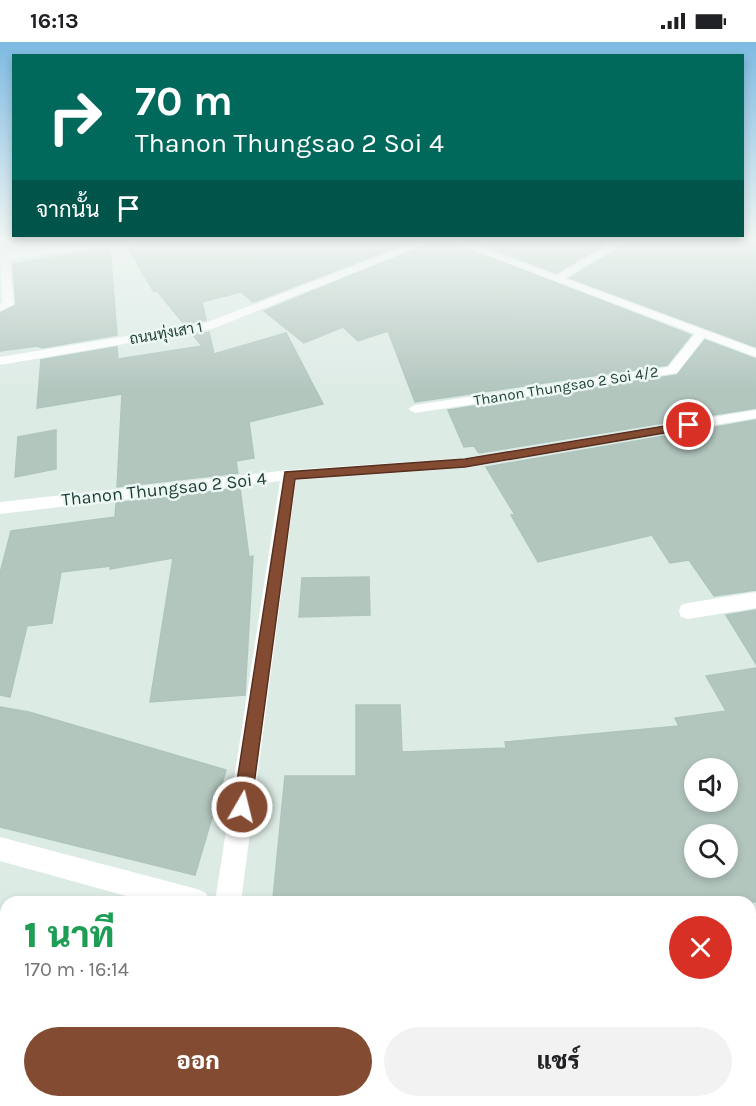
<!DOCTYPE html>
<html lang="th">
<head>
<meta charset="utf-8">
<style>
  body { margin:0; font-family:Karla,Sarabun,sans-serif; background:#f2f2f2; color:#202124; height:100vh; display:flex; flex-direction:column; font-size:22px; white-space:nowrap }
  * { box-sizing:border-box; margin:0 }
  p { font-size:20px; color:#757577 }
  .icon { flex:none; width:33px; height:33px; fill:none; stroke:currentColor; stroke-width:2; stroke-linecap:round; stroke-linejoin:round }
  .map { position:relative; flex:1; overflow:hidden }
  .side { position:absolute; left:0px; top:854px; width:756px; height:212px; display:flex; flex-direction:column; background:#fff; border-radius:18px 18px 0 0; box-shadow:0 3px 9px #0003 }
  .side>* { flex:none }
  .top-card { position:absolute; left:12px; top:12px; width:732px; height:183px; border-radius:0px; box-shadow:0 3px 9px #0003; background:#00695c; color:#fff; overflow:hidden }
  .tools { position:absolute; left:684px; top:716px; display:grid; gap:12px }
  .tools a { display:grid; place-items:center; width:54px; height:54px; border-radius:50%; background:#fff; box-shadow:0 3px 9px #0003; font-size:30px }
  .pin { position:absolute; display:grid; place-items:center; width:51px; height:51px; color:#fff; margin:-26px; border:3px solid #fff; border-radius:50%; box-shadow:0 2px 6px #0007 }
  .me { position:absolute; width:66px; margin:-33px; rotate:8deg; stroke-linejoin:round; filter:drop-shadow(0 0 4px #0008) }
  .turn { display:flex; align-items:center; gap:21px; height:126px; padding:0 24px; font-size:27px }
  .turn .icon { width:78px; height:78px; stroke-width:2.5 }
  .turn b { display:block; font-size:42px; line-height:51px }
  .then { display:flex; align-items:center; height:57px; padding:0 24px; background:#0003; gap:12px; font-size:22px }
  .round { display:grid; place-items:center; flex:none; width:63px; height:63px; border-radius:32px; background:#f2f2f2 }
  .overview { display:flex; align-items:center; justify-content:space-between; height:102px; padding:0 24px }
  h1 { font-size:36px; font-weight:800; line-height:45px; color:#1e9e55 }
  .primary-button { display:flex; gap:12px; margin-top:auto; padding:12px 24px }
  .primary-button a { flex:1; height:69px; border-radius:36px; background:#844b33; color:#fff; font-size:24px; font-weight:800; line-height:69px; text-align:center }
  .primary-button a+a { background:#f2f2f2; color:#202124 }
  .status { display:flex; justify-content:space-between; align-items:center; height:42px; padding:0 30px; background:#fff; direction:ltr }
  .status svg { height:16px; fill:currentColor }
  .map>svg:first-child { display:block }
  .building { fill:#b2c6be; stroke:#aec5bd; stroke-width:1.5; fill-rule:evenodd }
  .lines { fill:none; stroke-linecap:round; stroke-linejoin:round }
  .minor { fill:#fff; fill-rule:evenodd }
  .tertiary { fill:#fff; fill-rule:evenodd }
  .route { fill:#844b33; stroke:#563121; stroke-width:1.5 }
  .labels { text-anchor:middle; dominant-baseline:central; stroke-width:5; stroke-linejoin:round; paint-order:stroke }
  .far-street-label { font-size:15px; fill:#1d3c35; stroke:#edf7f3 }
  .street-label { font-size:18px; fill:#1d3c35; stroke:#edf7f3 }
</style>
</head>
<body>
<div class="status"><b>16:13</b><svg viewBox="0 0 49 12"><path d="M0 12V9h3v3zM5 12V6h3v6zM10 12V3h3v9zM15 12V0h3v12zM26 1h20v11H26zM47 4h2v5h-2z"/></svg></div>
<div class="map">
<svg width="756" height="1064" viewBox="0 0 756 1064">
  <rect width="100%" height="100%" fill="#ddebe5"/>
  <g class="building">
    <polygon points="154,200 411,200 253,260 241,250 202,260 206,278 184,282 157,249 154,250 127,204"/>
    <polygon points="433,200 450,200 691,293 667,323 415,360 388,289 358,299 343,285 304,301 264,269"/>
    <polygon points="474,200 609,200 556,231"/>
    <polygon points="628,200 756,200 756,305 570,236"/>
    <polygon points="110,206 117,293 42,306 38,304 0,309 0,271 16,263 13,222"/>
    <polygon points="209,290 214,312 286,291 323,362 249,380 254,416 236,419 238,431 117,445 122,352 37,366 41,318 117,305 118,317 202,304 193,293"/>
    <polygon points="705,298 756,317 756,366 479,411 474,404 464,405 448,368 677,333"/>
    <polygon points="756,378 756,548 714,554 689,518 670,521 652,493 538,520 511,473 515,473 486,425"/>
    <polygon points="56,388 56,427 15,435 18,395"/>
    <polygon points="240,446 249,515 253,514 245,653 150,660 173,516 110,527 111,524 61,530 52,581 27,584 10,655 0,653 0,531 11,489 115,475 116,461"/>
    <polygon points="369,535 370,573 299,575 302,536"/>
    <polygon points="756,568 756,622 726,573"/>
    <path d="M756,626V860H342L273,856L285,734H356V663H400L402,710L506,706L505,700L679,684L675,676L726,669L706,634ZM694,726H728V759H694ZM694,792H728V825H694Z"/>
    <polygon points="0,665 29,670 226,728 195,833 0,785"/>
  </g>
  <g class="lines">
    <g class="minor">
      <polygon points="89,200 116,200 111,203 10,218 14,263 0,269 0,261 2,261 0,213"/>
      <polygon points="613,200 626,200 562,238 554,238 552,236"/>
      <polygon points="701,288 707,292 677,331 415,371 408,367 415,363 668,325 697,289"/>
      <polygon points="756,368 756,376 465,426 296,438 241,860 215,860 280,439 0,472 0,460 289,428 465,416"/>
      <polygon points="756,550 756,566 688,577 681,575 679,569 681,563 688,561"/>
      <polygon points="0,795 197,847 206,851 210,860 148,860 0,819"/>
      <polygon points="756,914 756,942 750,943 750,915"/>
    </g>
    <g class="tertiary">
      <polygon points="417,200 431,200 212,287 0,323 0,315 205,281"/>
      <polygon points="452,200 467,200 756,307 756,315"/>
    </g>
  </g>
  <linearGradient id="sky" x2="0" y2="1"><stop stop-color="#7dbae2"/><stop offset="0.57" stop-color="#f0f6f3"/><stop offset="1" stop-color="#f0f6f3" stop-opacity="0"/></linearGradient>
  <rect width="756" height="349" fill="url(#sky)"/>
  <polygon class="route" points="689,380 693,381 693,386 465,425 295,437 251,765 248,771 242,774 236,771 233,765 285,430 465,417"/>
  <g class="labels">
    <g class="far-street-label">
      <text transform="translate(166 291) rotate(-10)">ถนนทุ่งเสา 1</text>
      <text transform="translate(566 344) rotate(-9)">Thanon Thungsao 2 Soi 4/2</text>
    </g>
    <g class="street-label">
      <text transform="translate(164 447) rotate(-6)">Thanon Thungsao 2 Soi 4</text>
    </g>
  </g>
</svg>
<div class="tools">
<a><svg class="icon" aria-label="sound" viewBox="0 0 24 24"><path d="M4 9h4l5-4v14l-5-4H4zM17 9q2 3 0 6"/></svg></a>
<a><svg class="icon" aria-label="search" viewBox="0 0 24 24"><circle cx="10" cy="10" r="6"/><path d="M15 15l6 6"/></svg></a>
</div>
<div class="pin" style="left:689px;top:383px;background:#d93025"><svg class="icon" aria-label="arrive" viewBox="0 0 24 24"><path d="M6 21V4h12l-3 4 3 4H6"/></svg></div>
<svg class="me" style="left:242px;top:765px" viewBox="-20 -20 40 40"><circle r="17" fill="#844b33" stroke="#fff" stroke-width="3"/><path d="M0-11L8 9 0 5-8 9z" fill="#fff"/></svg>
<div class="top-card">
<div class="turn"><svg class="icon" aria-label="right" viewBox="0 0 24 24"><path d="M7 20v-9h11M14 6l5 5-5 5"/></svg><div><b>70 m</b>Thanon Thungsao 2 Soi 4</div></div>
<div class="then">จากนั้น<svg class="icon" aria-label="arrive" viewBox="0 0 24 24"><path d="M6 21V4h12l-3 4 3 4H6"/></svg></div>
</div>
<section class="side">
<div class="overview"><div><h1>1 นาที</h1><p>170 m · 16:14</p></div><a class="round" style="background:#d93025;color:#fff"><svg class="icon" aria-label="close" viewBox="0 0 24 24"><path d="M6 6l12 12M18 6L6 18"/></svg></a></div>
<div class="primary-button"><a>ออก</a><a>แชร์</a></div>
</section>
</div>
</body>
</html>
